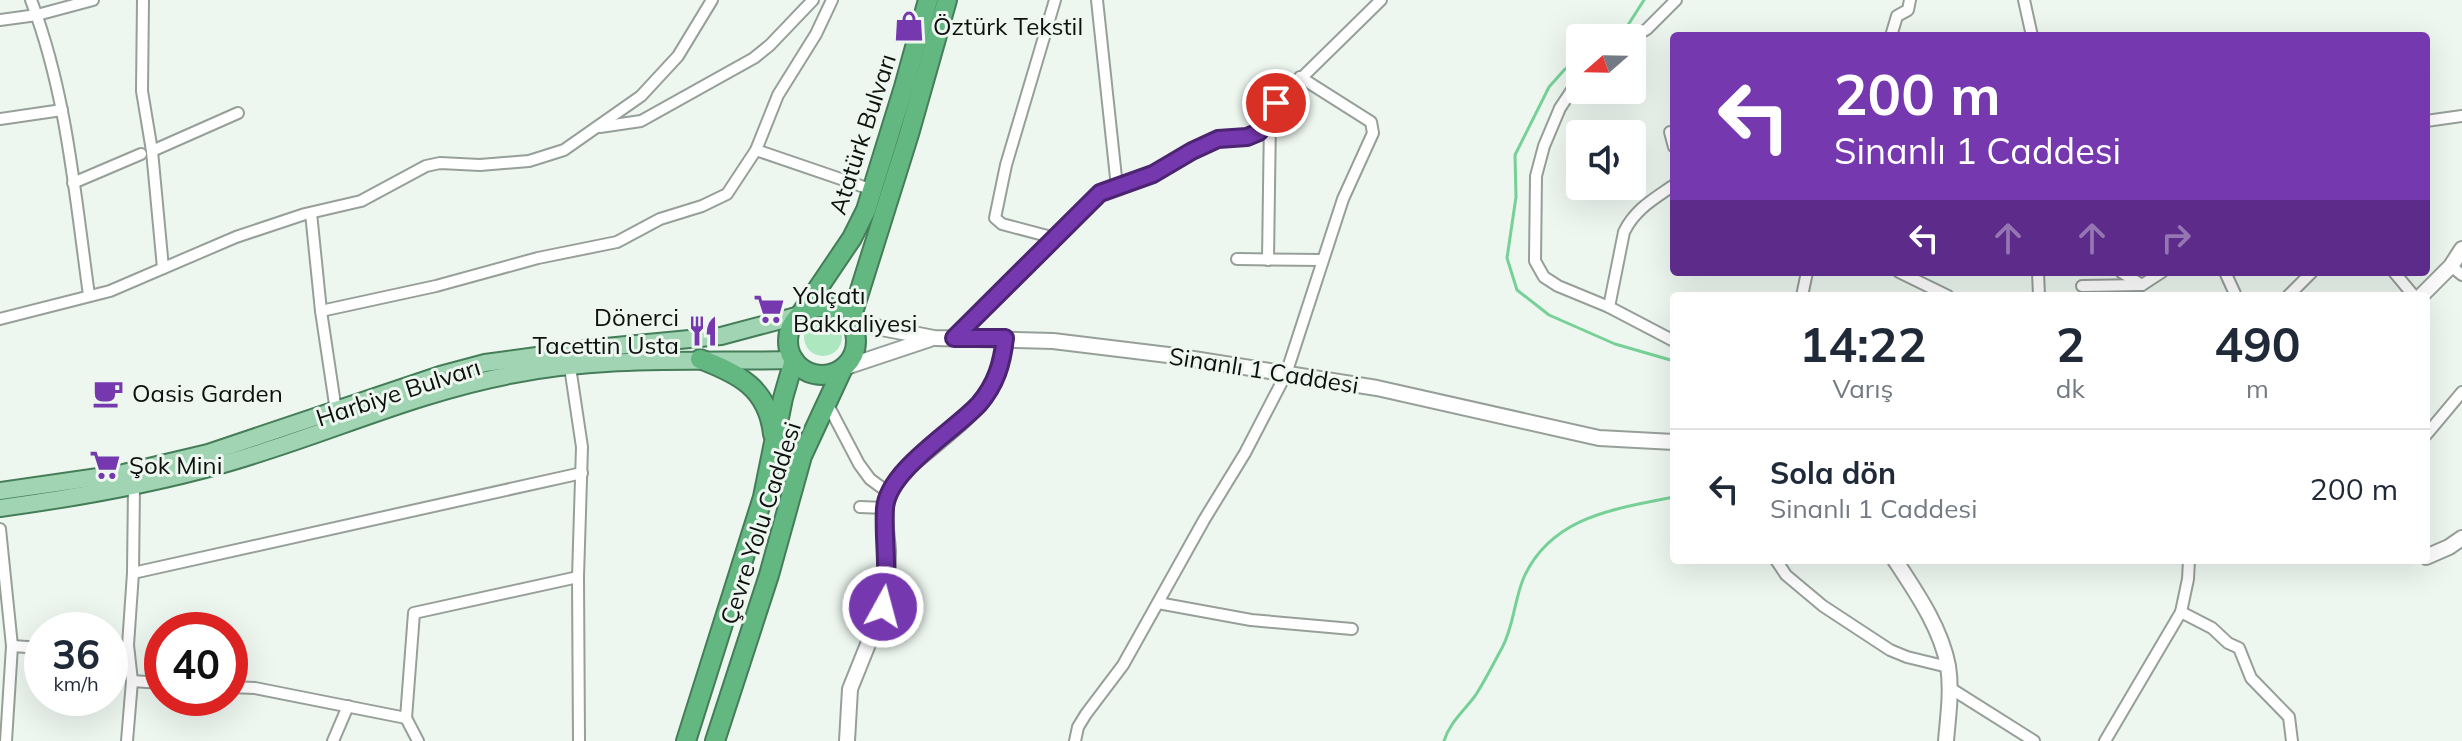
<!DOCTYPE html>
<html lang="tr">
<head>
<meta charset="utf-8">
<style>
  body { margin:0; font-family:Mulish,sans-serif; background:#f2f2f3; color:#1f2937; height:100vh; display:flex; flex-direction:column; font-size:30px; white-space:nowrap }
  * { box-sizing:border-box; margin:0 }
  p { font-size:26px; color:#747a83 }
  .icon { flex:none; width:44px; height:44px; fill:none; stroke:currentColor; stroke-width:2; stroke-linecap:round; stroke-linejoin:round }
  .map { position:relative; flex:1; overflow:hidden }
  .side { position:absolute; left:1670px; top:292px; width:760px; height:272px; display:flex; flex-direction:column; background:#fff; border-radius:8px; box-shadow:0 8px 32px #0002 }
  .side>* { flex:none }
  .banner { position:absolute; left:1670px; top:32px; width:760px; height:244px; border-radius:8px; box-shadow:0 8px 32px #0002; background:#7538ae; color:#fff; overflow:hidden }
  .needle { width:52px; rotate:250deg }
  .buttons { position:absolute; left:1566px; top:24px; display:grid; gap:16px }
  .buttons a { display:grid; place-items:center; width:80px; height:80px; border-radius:8px; background:#fff; box-shadow:0 8px 32px #0002; font-size:40px }
  .speed { position:absolute; left:24px; top:612px; display:flex; gap:16px; font-size:40px; font-weight:700; text-align:center }
  .speed>* { display:grid; place-content:center; width:104px; height:104px; border-radius:50%; background:#fff; box-shadow:0 8px 32px #0002; line-height:1 }
  .speed small { font-size:20px; font-weight:400 }
  .speed .limit { border:12px solid #d22; background:#fff; color:#111 }
  .pin { position:absolute; display:grid; place-items:center; width:68px; height:68px; color:#fff; margin:-34px; border:4px solid #fff; border-radius:50%; box-shadow:0 2px 8px #0007 }
  .me { position:absolute; width:88px; margin:-44px; rotate:7deg; stroke-linejoin:round; filter:drop-shadow(0 0 6px #0008) }
  .turn { display:flex; align-items:center; gap:28px; height:168px; padding:0 32px; font-size:36px }
  .turn .icon { width:104px; height:104px; stroke-width:2.5 }
  .turn b { display:block; font-size:56px; line-height:68px }
  .lanes { display:flex; align-items:center; height:76px; padding:0 32px; background:#0003; justify-content:center; gap:40px; direction:ltr }
  .lanes .off { opacity:.35 }
  .eta { display:flex; justify-content:space-evenly; align-items:center; height:136px; text-align:center }
  .eta b { font-size:48px; font-weight:700; line-height:56px }
  ul { padding:0; list-style:none }
  li { display:flex; align-items:center; gap:24px; height:120px; padding:0 32px; border-top:2px solid #e0e1e3 }
  li div { flex:1 }
  li b { display:block; font-size:30px }
  li em { font-style:normal }
  .map>svg:first-child { display:block }
  .green { fill:#ade7bf }
  .lines { fill:none; stroke-linecap:round; stroke-linejoin:round }
  .stream { stroke:#77d197; stroke-width:3 }
  .street-casing { stroke:#979f99; stroke-width:14 }
  .secondary-casing { stroke:#979f99; stroke-width:18 }
  .primary-casing { stroke:#457d59; stroke-width:20 }
  .highway-casing { stroke:#457d59; stroke-width:22 }
  .street { stroke:#fff; stroke-width:10 }
  .secondary { stroke:#fff; stroke-width:14 }
  .primary { stroke:#a1d4b3; stroke-width:16 }
  .highway { stroke:#63b781; stroke-width:18 }
  .route-casing { stroke:#4c2471; stroke-width:20 }
  .route { stroke:#7538ae; stroke-width:14 }
  .labels { text-anchor:middle; dominant-baseline:central; stroke-width:6; stroke-linejoin:round; paint-order:stroke }
  .poi-label { font-size:24px; fill:#0d100e; stroke:#edf7f0; text-anchor:start }
  .street-label { font-size:24px; fill:#0d100e; stroke:#edf7f0 }
</style>
</head>
<body>
<div class="map">
<svg width="2462" height="741" viewBox="0 0 2462 741">
  <rect width="100%" height="100%" fill="#edf7f0"/>
  <circle class="green" cx="823" cy="337" r="19"/>
  <g class="lines">
    <g class="stream">
      <polyline points="1614,38 1628,25 1644,0"/>
      <polyline points="1580,60 1565,69 1549,87 1515,155 1516,197 1507,258 1517,290 1549,315 1615,344 1674,361"/>
      <path d="M1444,741C1450,722 1463,712 1475,696C1485,681 1493,664 1502,648C1514,626 1514,600 1524,577C1552,516 1615,509 1674,497"/>
    </g>
    <g class="street-casing">
      <g id="street">
        <path d="M31,0C67,94 75,196 89,295"/>
        <polyline points="143,0 142,91 152,151 163,268"/>
        <polyline points="1097,0 1117,187"/>
        <polyline points="2024,0 2032,36"/>
        <polyline points="0,20 37,15 93,0"/>
        <polyline points="1891,36 1897,16 1908,10 1910,0"/>
        <polyline points="1632,38 1647,29 1676,0"/>
        <polyline points="1580,78 1560,108 1544,146 1536,176 1535,261 1544,277 1558,286 1609,307 1674,341"/>
        <polyline points="0,119 62,110"/>
        <polyline points="2426,121 2462,116"/>
        <polyline points="600,127 641,121 754,58 770,45 813,0"/>
        <polyline points="1670,132 1674,147"/>
        <polyline points="756,150 873,190"/>
        <polyline points="152,151 238,113"/>
        <polyline points="73,183 141,154"/>
        <polyline points="311,213 321,311 336,411"/>
        <polyline points="1055,238 1002,224 995,218 1006,165 1055,0"/>
        <polyline points="1237,259 1322,260"/>
        <polyline points="1268,260 1270,118"/>
        <polyline points="2451,266 2462,275"/>
        <polyline points="1899,272 1948,296"/>
        <polyline points="2038,272 2039,296"/>
        <polyline points="2121,272 2142,285 2162,272"/>
        <polyline points="2225,272 2236,296"/>
        <polyline points="2394,272 2414,296"/>
        <polyline points="2082,286 2142,285"/>
        <polyline points="1802,296 1807,272"/>
        <polyline points="2288,296 2312,272"/>
        <path d="M1609,307L1624,232C1635,209 1654,199 1674,185"/>
        <polyline points="321,311 436,286 538,258 617,242 660,219 702,206 727,194 756,150 778,95 816,34 832,0"/>
        <polyline points="0,319 110,291 236,237 305,214 361,201 426,166 440,163 480,165 529,161 564,150 641,96 678,56 712,0"/>
        <polyline points="954,338 1100,193 1153,174 1192,151 1218,139 1247,137 1259,132 1276,103 1381,0"/>
        <polyline points="827,403 859,464 870,479 889,493"/>
        <polyline points="2426,435 2462,392"/>
        <polyline points="860,507 885,508"/>
        <polyline points="0,529 12,646 6,741"/>
        <polyline points="1776,560 1786,575 1823,606 1890,650 1907,657 1948,667"/>
        <polyline points="133,573 582,473"/>
        <polyline points="578,577 579,741"/>
        <polyline points="1158,603 1251,620 1352,629"/>
        <polyline points="2181,612 2212,628 2228,643 2239,648 2251,678 2289,717 2292,741"/>
        <polyline points="12,646 42,648"/>
        <polyline points="110,652 128,653"/>
        <polyline points="132,681 162,683"/>
        <polyline points="230,687 255,688 406,718 414,613 578,577 582,447 570,367"/>
        <polyline points="1950,688 2034,741"/>
        <polyline points="406,718 418,741"/>
        <polyline points="127,741 132,681 128,645 133,573 134,487"/>
        <polyline points="333,741 348,706"/>
        <polyline points="1075,741 1078,727 1086,714 1123,665 1204,520 1245,453 1286,374 1343,199 1373,133 1371,122 1300,77"/>
        <polyline points="2105,741 2181,612 2188,579 2189,560"/>
      </g>
    </g>
    <g class="secondary-casing">
      <g id="secondary">
        <polyline points="2421,296 2451,266 2462,249"/>
        <polyline points="850,322 934,338 1053,341 1168,355 1377,388 1599,438 1674,442"/>
        <polyline points="843,368 930,339"/>
        <polyline points="2426,557 2449,547 2462,538"/>
        <path d="M1895,560C1916,592 1941,628 1948,666C1952,690 1948,717 1946,741"/>
        <path d="M847,741L850,689L883,607C887,588 888,570 888,551C887,532 881,509 891,491C899,474 914,462 928,451C970,415 999,397 1005,338"/>
      </g>
    </g>
    <g class="primary-casing">
      <g id="primary">
        <polyline points="0,491 119,474 208,453 440,375 485,363 595,348 721,336 800,315"/>
        <path d="M0,508C74,498 148,485 220,465C318,438 410,394 510,375C604,356 699,362 794,360"/>
      </g>
    </g>
    <g class="highway-casing">
      <g id="highway">
        <circle cx="822" cy="341" r="34"/>
        <polyline points="800,315 852,238 866,210 904,87 928,0"/>
        <polyline points="850,322 909,134 947,0"/>
        <path d="M700,359C739,374 768,388 773,434"/>
        <polyline points="686,741 763,497 783,398 794,360"/>
        <polyline points="715,741 769,575 802,456 843,368"/>
      </g>
    </g>
    <use href="#street" class="street"/>
    <use href="#secondary" class="secondary"/>
    <use href="#primary" class="primary"/>
    <use href="#highway" class="highway"/>
  </g>
  <g class="lines">
    <g class="route-casing">
      <path id="route" d="M883,607C890,570 883,542 885,508C888,470 954,431 979,404C996,384 1002,364 1005,338H954L1100,193L1153,174L1192,151L1218,139L1247,137L1259,132L1276,103"/>
    </g>
    <use href="#route" class="route"/>
  </g>
  <defs>
    <g id="shop-bare" transform="scale(2.4)"><path d="M-5-2.5h2.3a2.7 3.5 0 0 1 5.4 0H5L5.5 6h-11ZM-1.5-2.5h3a1.5 2.3 0 0 0-3 0Z" fill="#7538ae" stroke="#edf7f0" stroke-width="2.5" paint-order="stroke"/></g>
    <g id="supermarket-bare" transform="scale(2.4)"><path d="M-6-5.5h2.5l.6 2H6L4.5 2H-2.5L-4.4-4H-6ZM-1.5 3.2a1.3 1.3 0 1 0 .1 0ZM3 3.2a1.3 1.3 0 1 0 .1 0Z" fill="#7538ae" stroke="#edf7f0" stroke-width="2.5" paint-order="stroke"/></g>
    <g id="restaurant-bare" transform="scale(2.4)"><path d="M-5-6h1v4h1v-4h1v4h1v-4h1v5L-1.5 .5V6h-2V.5L-5-1ZM5-6V6H3V1.5H1.5Q1.5-4 5-6Z" fill="#7538ae" stroke="#edf7f0" stroke-width="2.5" paint-order="stroke"/></g>
    <g id="cafe-bare" transform="scale(2.4)"><path d="M-5.5-4.5H6V0H3Q3 3.5 0 3.5H-2.5Q-5.5 3.5-5.5 0ZM3-3.2v2h1.7v-2ZM-6 4.5H4V6H-6Z" fill="#7538ae" stroke="#edf7f0" stroke-width="2.5" paint-order="stroke"/></g>
  </defs>
  <g fill-rule="evenodd">
    <use href="#shop-bare" x="909" y="26"/>
    <use href="#supermarket-bare" x="769" y="309"/>
    <use href="#restaurant-bare" x="703" y="331"/>
    <use href="#cafe-bare" x="108" y="393"/>
    <use href="#supermarket-bare" x="105" y="465"/>
  </g>
  <g class="labels">
    <g class="poi-label">
      <text x="933" y="26">Öztürk Tekstil</text>
      <text x="793" y="295">Yolçatı<tspan x="793" dy="28">Bakkaliyesi</tspan></text>
      <text x="679" y="317" text-anchor="end">Dönerci<tspan x="679" dy="28">Tacettin Usta</tspan></text>
      <text x="132" y="393">Oasis Garden</text>
      <text x="129" y="465">Şok Mini</text>
    </g>
    <g class="street-label">
      <text transform="translate(862 134) rotate(-72)">Atatürk Bulvarı</text>
      <text transform="translate(1264 370) rotate(9)">Sinanlı 1 Caddesi</text>
      <text transform="translate(398 392) rotate(-18)">Harbiye Bulvarı</text>
      <text transform="translate(760 523) rotate(-72)">Çevre Yolu Caddesi</text>
    </g>
  </g>
</svg>
<div class="buttons">
<a><svg class="needle" viewBox="-14 -14 28 28"><path d="M0-13l5 13h-10z" fill="#e53935"/><path d="M0 13l5-13h-10z" fill="#747a83"/></svg></a>
<a><svg class="icon" aria-label="sound" viewBox="0 0 24 24"><path d="M4 9h4l5-4v14l-5-4H4zM17 9q2 3 0 6"/></svg></a>
</div>
<div class="speed"><div>36<small>km/h</small></div><div class="limit">40</div></div>
<div class="pin" style="left:1276px;top:103px;background:#d93025"><svg class="icon" aria-label="arrive" viewBox="0 0 24 24"><path d="M6 21V4h12l-3 4 3 4H6"/></svg></div>
<svg class="me" style="left:883px;top:607px" viewBox="-20 -20 40 40"><circle r="17" fill="#7538ae" stroke="#fff" stroke-width="3"/><path d="M0-11L8 9 0 5-8 9z" fill="#fff"/></svg>
<div class="banner">
<div class="turn"><svg class="icon" aria-label="left" viewBox="0 0 24 24"><path d="M17 20v-9H6M10 6l-5 5 5 5"/></svg><div><b>200 m</b>Sinanlı 1 Caddesi</div></div>
<div class="lanes"><svg class="icon" aria-label="left" viewBox="0 0 24 24"><path d="M17 20v-9H6M10 6l-5 5 5 5"/></svg><svg class="icon off" aria-label="ahead" viewBox="0 0 24 24"><path d="M12 20V5M6 11l6-6 6 6"/></svg><svg class="icon off" aria-label="ahead" viewBox="0 0 24 24"><path d="M12 20V5M6 11l6-6 6 6"/></svg><svg class="icon off" aria-label="right" viewBox="0 0 24 24"><path d="M7 20v-9h11M14 6l5 5-5 5"/></svg></div>
</div>
<section class="side">
<div class="eta">
<div><b>14:22</b><p>Varış</p></div>
<div><b>2</b><p>dk</p></div>
<div><b>490</b><p>m</p></div>
</div>
<ul>
<li><svg class="icon" aria-label="left" viewBox="0 0 24 24"><path d="M17 20v-9H6M10 6l-5 5 5 5"/></svg><div><b>Sola dön</b><p>Sinanlı 1 Caddesi</p></div><em>200 m</em></li>
</ul>
</section>
</div>
</body>
</html>
